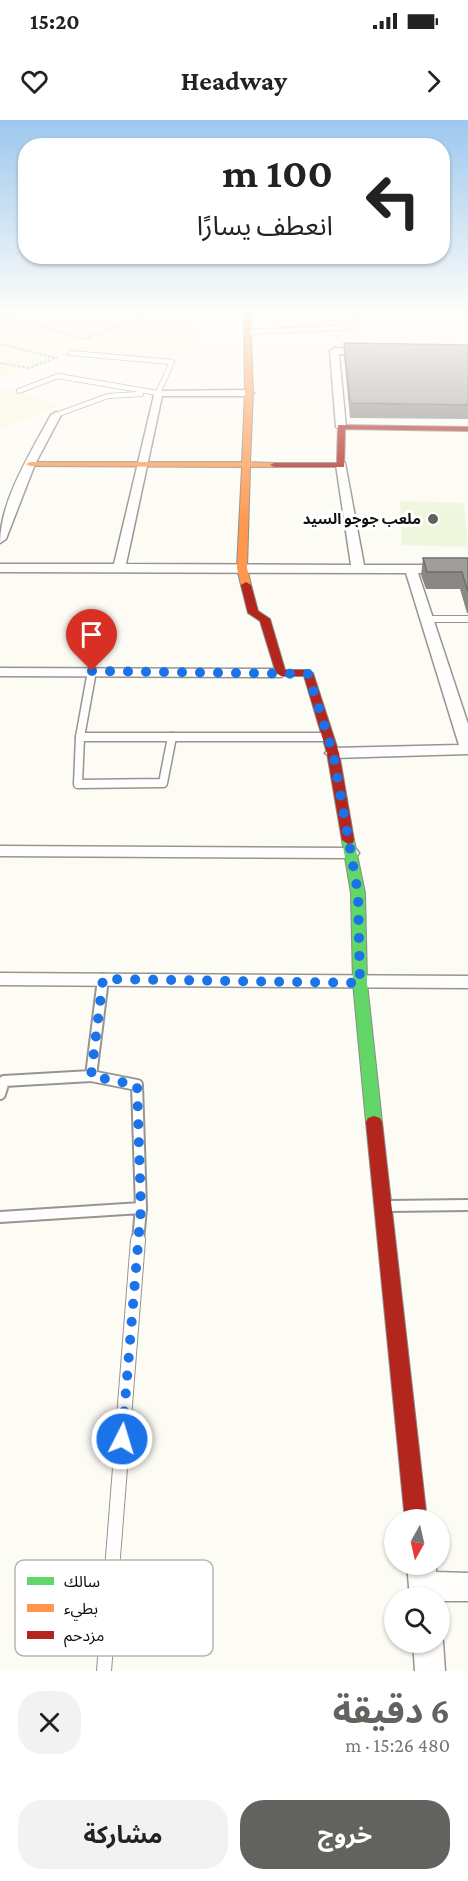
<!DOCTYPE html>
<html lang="ar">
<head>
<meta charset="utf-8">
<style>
  body { margin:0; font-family:"Crimson Pro","Noto Sans Arabic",serif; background:#f2f2f2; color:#222; direction:rtl; height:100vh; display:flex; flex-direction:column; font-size:22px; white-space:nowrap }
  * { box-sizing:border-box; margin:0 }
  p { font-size:20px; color:#767676 }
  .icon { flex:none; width:33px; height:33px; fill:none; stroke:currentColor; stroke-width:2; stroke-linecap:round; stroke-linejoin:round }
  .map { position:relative; height:1551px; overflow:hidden; direction:ltr }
  .drawer { display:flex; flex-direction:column; background:#fff; flex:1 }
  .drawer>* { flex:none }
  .guide { position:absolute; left:18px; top:18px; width:432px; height:126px; border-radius:24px; box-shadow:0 2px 4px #0004; direction:rtl; background:#fff; color:#222; overflow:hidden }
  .needle { width:39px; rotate:188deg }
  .tools { position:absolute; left:384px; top:1389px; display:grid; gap:12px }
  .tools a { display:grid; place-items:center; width:66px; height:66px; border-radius:50%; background:#fff; box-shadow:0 2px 4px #0004; font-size:30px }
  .pin { position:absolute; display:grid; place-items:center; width:51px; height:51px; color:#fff; margin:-62px -26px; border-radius:50% 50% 50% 0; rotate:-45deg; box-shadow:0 0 6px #0007 }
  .pin .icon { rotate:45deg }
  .me { position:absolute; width:66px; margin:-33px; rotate:5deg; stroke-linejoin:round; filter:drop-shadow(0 0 4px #0008) }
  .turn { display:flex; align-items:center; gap:21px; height:126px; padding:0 18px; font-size:27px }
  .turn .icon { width:78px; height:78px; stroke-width:2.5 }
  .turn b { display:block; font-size:42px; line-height:51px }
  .round { display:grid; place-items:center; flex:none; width:63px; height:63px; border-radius:24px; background:#f2f2f2 }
  .overview { display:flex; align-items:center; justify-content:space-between; height:102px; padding:0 18px }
  h1 { font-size:36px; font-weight:700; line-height:45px; color:#62625f }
  .primary-button { display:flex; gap:12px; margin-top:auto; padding:12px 18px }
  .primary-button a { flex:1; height:69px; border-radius:24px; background:#62625f; color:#fff; font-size:24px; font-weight:700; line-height:69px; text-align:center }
  .primary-button a+a { background:#f2f2f2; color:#222 }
  .status { display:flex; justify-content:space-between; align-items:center; height:42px; padding:0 30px; background:#fff; direction:ltr }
  .status svg { height:16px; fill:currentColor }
  header { display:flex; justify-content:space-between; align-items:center; height:78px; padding:0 18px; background:#fff; font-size:27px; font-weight:700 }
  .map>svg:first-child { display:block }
  .farmland { fill:#f9f8e0 }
  .pitch { fill:#eef6dd }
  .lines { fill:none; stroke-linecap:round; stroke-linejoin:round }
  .lane-far4-casing { stroke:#969592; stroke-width:6 }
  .lane-far3-casing { stroke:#969592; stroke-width:8 }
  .lane-far2-casing { stroke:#969592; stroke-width:11 }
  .lane-far1-casing { stroke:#969592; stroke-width:14 }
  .lane-casing { stroke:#969592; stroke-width:16 }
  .street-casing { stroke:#969592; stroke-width:3 }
  .fast-casing { stroke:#8c8c89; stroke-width:2 }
  .slow-casing { stroke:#8c8c89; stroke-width:2 }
  .jam-casing { stroke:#8c8c89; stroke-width:2 }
  .path { stroke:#b9b9b8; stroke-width:2; stroke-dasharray:3 1.5; stroke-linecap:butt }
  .lane-far4 { stroke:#fffefd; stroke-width:4.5 }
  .lane-far3 { stroke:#fffefd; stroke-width:6 }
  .lane-far2 { stroke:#fffefd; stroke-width:8 }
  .lane-far1 { stroke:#fffefd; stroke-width:10 }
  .lane { stroke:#fffefd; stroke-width:14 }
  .street { fill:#fffefd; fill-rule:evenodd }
  .fast { fill:#63d668; fill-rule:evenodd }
  .slow { fill:#ff974d; fill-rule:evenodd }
  .jam { fill:#b3261e; fill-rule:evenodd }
  .wall { fill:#8a8884 }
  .building { fill:#a09e99; stroke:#706f6b; stroke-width:1.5 }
  .route { stroke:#1a73e8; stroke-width:10; stroke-dasharray:0 18 }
  .poi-dot { fill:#62625f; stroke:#fff; stroke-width:2 }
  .labels { text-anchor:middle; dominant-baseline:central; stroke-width:6; stroke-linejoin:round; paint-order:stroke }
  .far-poi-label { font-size:15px; font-weight:bold; fill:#0f0f0f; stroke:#fff; text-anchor:end }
  .key { fill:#fff; stroke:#b7b7b7; stroke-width:1.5 }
  .key-label { font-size:16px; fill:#0f0f0f }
</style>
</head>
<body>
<div class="status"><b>15:20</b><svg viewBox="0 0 49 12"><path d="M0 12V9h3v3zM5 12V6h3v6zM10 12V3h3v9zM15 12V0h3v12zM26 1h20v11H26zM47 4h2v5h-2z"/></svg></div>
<header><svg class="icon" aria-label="forward" viewBox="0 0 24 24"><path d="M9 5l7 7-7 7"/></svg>Headway<svg class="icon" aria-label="heart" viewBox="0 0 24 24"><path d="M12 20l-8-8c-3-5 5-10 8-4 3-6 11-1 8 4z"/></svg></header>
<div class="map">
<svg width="468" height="1551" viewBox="0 0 468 1551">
  <rect width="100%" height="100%" fill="#fcfbf4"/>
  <g class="farmland">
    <polygon points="0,189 200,189 194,230 157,238 70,233 0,258"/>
    <polygon points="0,268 19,271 59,286 0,309"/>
  </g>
  <polygon class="pitch" points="400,381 464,383 468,427 402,425"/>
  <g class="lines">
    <g class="lane-far4-casing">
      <g id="lane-far4">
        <polyline points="247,212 355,207 360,189"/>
        <polyline points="70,233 172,242 158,273"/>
        <polyline points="19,271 58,256 158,273"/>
        <polyline points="56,295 108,276 141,274"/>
      </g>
    </g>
    <g class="lane-far3-casing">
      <polyline id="lane-far3" points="427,499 468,499"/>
    </g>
    <g class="lane-far2-casing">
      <g id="lane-far2">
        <polyline points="92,551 80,617 78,664 163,663 172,617"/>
        <polyline points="80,617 327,617"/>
      </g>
    </g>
    <g class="lane-far1-casing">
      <g id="lane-far1">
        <polyline points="91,956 137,965 141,1088"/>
        <polyline points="0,974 4,961 91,956 103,859"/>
        <polyline points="389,1086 468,1085"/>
        <polyline points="0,1097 141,1088 138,1121"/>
      </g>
    </g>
    <g class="lane-casing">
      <polyline id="lane" points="104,1551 138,1120"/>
    </g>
    <g class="street-casing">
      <g id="street">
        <polygon points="334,228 367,229 372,232 367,235 339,234 346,307 341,310 336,307 330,231"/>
        <polygon points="155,271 249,270 254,273 249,276 162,276 126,444 351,445 336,345 341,342 345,343 364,445 468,445 468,453 418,453 468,604 468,634 333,638 325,633 333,628 459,625 406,453 0,452 0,444 114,444"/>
        <path d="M56,292L61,295L35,344L6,419L0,423C0,381 31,332 51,295Z"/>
        <polygon points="0,548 281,549 288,553 281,557 0,556"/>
        <polygon points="0,726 350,728 356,729 359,733 356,737 350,738 0,736"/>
        <polygon points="0,853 468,856 468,868 0,865"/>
        <polygon points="407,1444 436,1444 436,1452 468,1453 468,1481 440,1481 440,1478 410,1478"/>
        <polygon points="440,1513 443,1522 445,1551 415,1551 413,1522 440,1522"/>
      </g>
    </g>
    <g class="fast-casing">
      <polygon id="fast" points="348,716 354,720 365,773 367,863 382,1002 380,1006 374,1008 368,1006 366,1002 353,863 351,773 342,720"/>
    </g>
    <g class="slow-casing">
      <polygon id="slow" points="244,189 250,189 253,273 250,342 274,343 278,345 274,347 250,347 247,448 251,465 246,468 241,465 237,448 242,347 30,346 26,344 30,342 242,342 245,273"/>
    </g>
    <g class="jam-casing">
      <g id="jam">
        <polygon points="338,305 468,307 468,311 345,309 344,347 274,347 270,345 274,343 337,343"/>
        <polygon points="246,462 251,465 258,491 270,499 285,550 308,550 313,553 339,633 354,720 353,723 348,724 342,720 327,633 304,556 281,556 276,553 260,501 248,493 241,465"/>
        <polygon points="374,996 380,998 382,1002 427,1400 405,1400 366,1002 368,998"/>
      </g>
    </g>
    <g class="path">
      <polyline points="102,189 16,191 0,195 84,219 163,189"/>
      <polyline points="0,224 56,238"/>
      <polyline points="0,243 29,248 58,237"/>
    </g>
    <use href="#lane-far4" class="lane-far4"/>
    <use href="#lane-far3" class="lane-far3"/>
    <use href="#lane-far2" class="lane-far2"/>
    <use href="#lane-far1" class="lane-far1"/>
    <use href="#lane" class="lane"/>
    <use href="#street" class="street"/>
    <use href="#fast" class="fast"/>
    <use href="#slow" class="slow"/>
    <use href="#jam" class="jam"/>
  </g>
  <g class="wall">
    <polygon points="344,223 468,225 468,299 350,298 344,236"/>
    <polygon points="423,438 468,438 468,493 467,493 460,469 426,469 421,455"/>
  </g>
  <g class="building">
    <polygon points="344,223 468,225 468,285 350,283"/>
    <polygon points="423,438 468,438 468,472 462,452 427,452"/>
  </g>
  <linearGradient id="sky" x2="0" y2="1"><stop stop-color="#9cc8ee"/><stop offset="0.47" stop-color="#fefdfa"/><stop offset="1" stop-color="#fefdfa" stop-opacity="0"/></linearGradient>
  <rect width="468" height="406" fill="url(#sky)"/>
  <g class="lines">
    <polyline class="route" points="92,551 308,554 333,633 358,773 360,863 103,859 91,956 137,965 141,1088 122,1319"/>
  </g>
  <circle class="poi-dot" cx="433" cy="399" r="6"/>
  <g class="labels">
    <g class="far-poi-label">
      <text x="421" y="399">ملعب جوجو السيد</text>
    </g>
  </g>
  <rect x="15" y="1440" width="198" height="96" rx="9" class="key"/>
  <rect x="27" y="1457" width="27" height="8" fill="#63d668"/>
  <rect x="27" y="1484" width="27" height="8" fill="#ff974d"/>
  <rect x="27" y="1511" width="27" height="8" fill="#b3261e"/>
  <g class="key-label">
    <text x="64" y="1467">سالك</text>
    <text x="64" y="1494">بطيء</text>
    <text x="64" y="1521">مزدحم</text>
  </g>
</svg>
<div class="tools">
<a><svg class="needle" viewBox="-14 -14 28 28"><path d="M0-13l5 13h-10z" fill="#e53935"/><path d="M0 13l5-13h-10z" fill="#767676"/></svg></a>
<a><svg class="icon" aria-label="search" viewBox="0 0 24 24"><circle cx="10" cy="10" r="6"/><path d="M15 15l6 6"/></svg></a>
</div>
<div class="pin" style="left:92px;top:551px;background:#d93025"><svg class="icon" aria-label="arrive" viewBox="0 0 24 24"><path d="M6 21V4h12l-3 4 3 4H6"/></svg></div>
<svg class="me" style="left:122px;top:1319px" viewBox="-20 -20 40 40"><circle r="17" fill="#1a73e8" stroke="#fff" stroke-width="3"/><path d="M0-11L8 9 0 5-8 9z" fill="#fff"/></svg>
<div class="guide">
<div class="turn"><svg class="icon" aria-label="left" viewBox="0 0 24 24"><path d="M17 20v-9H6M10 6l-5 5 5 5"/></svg><div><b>100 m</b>انعطف يسارًا</div></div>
</div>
</div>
<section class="drawer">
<div class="overview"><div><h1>6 دقيقة</h1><p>480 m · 15:26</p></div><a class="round"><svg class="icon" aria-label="close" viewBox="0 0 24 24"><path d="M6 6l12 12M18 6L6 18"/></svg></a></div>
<div class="primary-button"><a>خروج</a><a>مشاركة</a></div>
</section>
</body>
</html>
